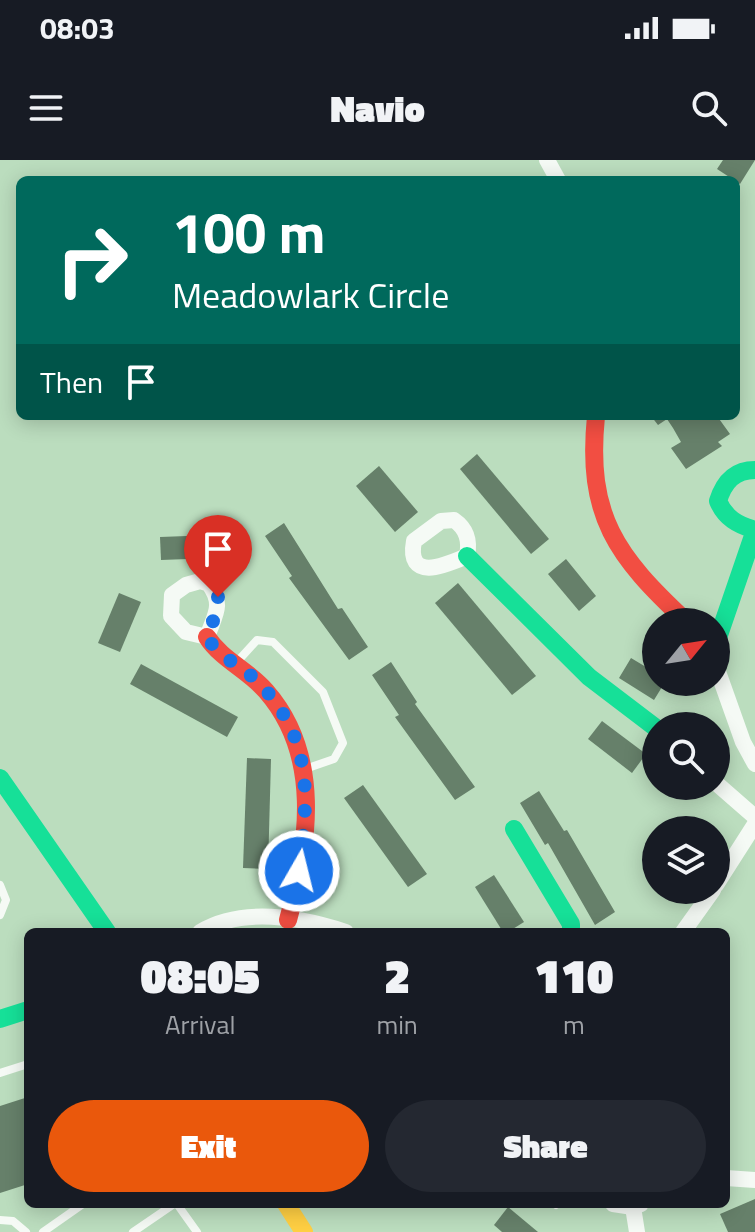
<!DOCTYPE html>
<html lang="en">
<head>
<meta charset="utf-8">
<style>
  body { margin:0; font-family:"Titillium Web",sans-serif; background:#242831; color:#f1f3f6; height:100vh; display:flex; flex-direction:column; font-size:30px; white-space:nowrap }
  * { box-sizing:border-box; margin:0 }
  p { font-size:26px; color:#9ea1a6 }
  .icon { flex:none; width:44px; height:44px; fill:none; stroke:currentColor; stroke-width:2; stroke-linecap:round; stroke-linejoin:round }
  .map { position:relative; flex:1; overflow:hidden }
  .panel { position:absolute; left:24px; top:768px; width:706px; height:280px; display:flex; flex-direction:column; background:#171b24; border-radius:12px; box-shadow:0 4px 20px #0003 }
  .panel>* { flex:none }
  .top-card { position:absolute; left:16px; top:16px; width:724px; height:244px; border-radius:12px; box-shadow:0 4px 20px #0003; background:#00695c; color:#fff; overflow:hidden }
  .needle { width:52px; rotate:60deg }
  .fabs { position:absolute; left:642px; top:448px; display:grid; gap:16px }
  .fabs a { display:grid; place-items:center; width:88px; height:88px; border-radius:50%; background:#171b24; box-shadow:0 4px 20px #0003; font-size:40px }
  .pin { position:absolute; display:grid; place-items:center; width:68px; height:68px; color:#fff; margin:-82px -34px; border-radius:50% 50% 50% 0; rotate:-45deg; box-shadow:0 0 8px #0007 }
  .pin .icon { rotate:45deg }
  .me { position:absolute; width:88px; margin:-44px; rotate:8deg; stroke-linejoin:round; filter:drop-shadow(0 0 6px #0008) }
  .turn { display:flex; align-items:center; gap:28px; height:168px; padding:0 24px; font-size:36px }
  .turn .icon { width:104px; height:104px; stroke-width:2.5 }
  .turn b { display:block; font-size:56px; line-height:68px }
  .then { display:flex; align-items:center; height:76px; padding:0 24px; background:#0003; gap:16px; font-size:30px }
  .eta { display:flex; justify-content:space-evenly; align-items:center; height:136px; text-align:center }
  .eta b { font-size:48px; font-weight:800; line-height:56px }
  .primary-button { display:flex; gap:16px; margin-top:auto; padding:16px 24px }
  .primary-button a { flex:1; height:92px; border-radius:48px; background:#ea580c; color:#fff; font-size:32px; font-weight:800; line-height:92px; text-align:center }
  .primary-button a+a { background:#242831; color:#f1f3f6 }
  .status { display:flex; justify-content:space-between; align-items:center; height:56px; padding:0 40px; background:#171b24; direction:ltr }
  .status svg { height:22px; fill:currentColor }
  header { display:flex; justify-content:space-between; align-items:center; height:104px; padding:0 24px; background:#171b24; font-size:36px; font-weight:800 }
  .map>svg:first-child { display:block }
  .building { fill:#66806a }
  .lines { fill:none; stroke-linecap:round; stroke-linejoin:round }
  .lane { stroke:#f5faf5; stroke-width:8 }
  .street { stroke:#f5faf5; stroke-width:16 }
  .fast { stroke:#16e098; stroke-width:18 }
  .slow { stroke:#ffcf43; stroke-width:18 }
  .jam { stroke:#f24e42; stroke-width:18 }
  .route { stroke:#1a73e8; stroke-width:14; stroke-dasharray:0 25.2 }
</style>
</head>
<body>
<div class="status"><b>08:03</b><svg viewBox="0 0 49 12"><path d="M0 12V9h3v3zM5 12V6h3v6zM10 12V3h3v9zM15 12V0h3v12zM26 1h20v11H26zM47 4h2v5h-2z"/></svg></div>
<header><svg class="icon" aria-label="menu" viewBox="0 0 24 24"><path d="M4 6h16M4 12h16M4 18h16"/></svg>Navio<svg class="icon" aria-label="search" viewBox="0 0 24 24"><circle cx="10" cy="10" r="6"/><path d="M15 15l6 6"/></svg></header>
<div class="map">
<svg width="755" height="1072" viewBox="0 0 755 1072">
  <rect width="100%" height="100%" fill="#bbddbe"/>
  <g class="building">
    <polygon points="723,0 755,0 740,24 717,9"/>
    <polygon points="651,256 717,256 730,274 718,282 722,286 686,309 671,288 681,282 673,268 667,259 658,265"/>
    <polygon points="477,294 549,379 531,394 460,309"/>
    <polygon points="379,306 418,352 395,372 356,326"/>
    <polygon points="284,363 338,449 342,448 368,487 349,500 289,418 292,416 265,376"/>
    <polygon points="214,375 215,398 161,400 160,377"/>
    <polygon points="566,399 596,436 579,451 548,414"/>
    <polygon points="458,423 536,516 512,535 435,443"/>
    <polygon points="119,433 141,442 120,492 98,483"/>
    <polygon points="631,498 656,513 656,522 665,522 654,540 619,518"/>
    <polygon points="391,502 417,542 415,544 475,627 455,640 395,557 399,555 372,515"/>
    <polygon points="141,504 238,557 227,577 130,524"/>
    <polygon points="602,561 646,594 632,613 588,579"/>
    <polygon points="247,598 271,599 268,709 243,708"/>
    <polygon points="363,625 427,714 408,727 344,638"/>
    <polygon points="539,631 564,671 567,670 615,752 595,765 548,683 545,685 520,643"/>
    <polygon points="494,715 524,762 508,772 503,772 475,727"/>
    <polygon points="28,937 28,1024 0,1033 0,946"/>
    <polygon points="755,1039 755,1072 728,1072 720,1054"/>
    <polygon points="508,1047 538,1072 502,1072 494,1065"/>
  </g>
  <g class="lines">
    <g class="lane">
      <polyline points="236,503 257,480 273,482 323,532 343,583 334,599 308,608"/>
      <polyline points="0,725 6,740 0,755"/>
      <polyline points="0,913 28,904"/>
      <polyline points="177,1044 197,1072"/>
      <polyline points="555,1044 556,1045"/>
      <polyline points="0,1060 13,1061 26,1072"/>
      <polyline points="43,1072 83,1044"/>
      <polyline points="133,1072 174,1044"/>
    </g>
    <g class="street">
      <polyline points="547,0 558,20"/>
      <path d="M454,360C467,369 470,381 467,396C446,405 406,423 414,381L441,361Z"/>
      <path d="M200,421L209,424C224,445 215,454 207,477L186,472L171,456L172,435L186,425Z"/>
      <polyline points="716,506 743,582 755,604"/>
      <polyline points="716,623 755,657"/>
      <polyline points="716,725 755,664"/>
      <path d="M200,772C243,746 300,757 346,772"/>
      <polyline points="683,772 713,730"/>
      <polyline points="726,1018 755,1020"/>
      <polyline points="613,1044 633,1047 641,1044"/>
      <polyline points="633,1047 637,1072"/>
    </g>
    <g class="fast">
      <polyline points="467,396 589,517 656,568"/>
      <path d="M716,492L719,475L755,370C738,365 725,358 718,341C724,322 734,310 755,310"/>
      <polyline points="0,618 107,772"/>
      <polyline points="514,669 571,764 571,772"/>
      <polyline points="0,859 28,850"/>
    </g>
    <polyline class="slow" points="286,1044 304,1072"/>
    <g class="jam">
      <path d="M596,256C586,356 616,396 687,462"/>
      <path d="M207,477C222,500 248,510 266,531C322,595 309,684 288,760"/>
    </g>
  </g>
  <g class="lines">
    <path class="route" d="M218,437V448L207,477C220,499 245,507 262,526C314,582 308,640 299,711"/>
  </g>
</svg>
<div class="fabs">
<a><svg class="needle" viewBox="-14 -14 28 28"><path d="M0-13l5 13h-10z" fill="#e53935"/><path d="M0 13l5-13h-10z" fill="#9ea1a6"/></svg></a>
<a><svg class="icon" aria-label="search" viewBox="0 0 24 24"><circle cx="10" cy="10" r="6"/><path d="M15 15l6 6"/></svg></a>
<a><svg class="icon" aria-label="layers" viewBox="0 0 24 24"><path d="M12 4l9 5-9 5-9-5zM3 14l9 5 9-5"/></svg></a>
</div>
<div class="pin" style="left:218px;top:437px;background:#d93025"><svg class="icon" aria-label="arrive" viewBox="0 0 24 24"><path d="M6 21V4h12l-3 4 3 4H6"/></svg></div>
<svg class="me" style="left:299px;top:711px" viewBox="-20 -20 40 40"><circle r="17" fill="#1a73e8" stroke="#fff" stroke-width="3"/><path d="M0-11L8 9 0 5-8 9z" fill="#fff"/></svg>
<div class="top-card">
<div class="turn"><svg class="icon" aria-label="right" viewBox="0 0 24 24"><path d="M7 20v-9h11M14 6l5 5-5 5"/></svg><div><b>100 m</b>Meadowlark Circle</div></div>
<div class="then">Then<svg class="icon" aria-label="arrive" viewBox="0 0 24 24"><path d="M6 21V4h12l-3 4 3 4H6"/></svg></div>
</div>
<section class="panel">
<div class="eta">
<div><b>08:05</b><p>Arrival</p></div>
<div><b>2</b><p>min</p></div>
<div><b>110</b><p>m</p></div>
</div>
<div class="primary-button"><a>Exit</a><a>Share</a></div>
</section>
</div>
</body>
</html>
